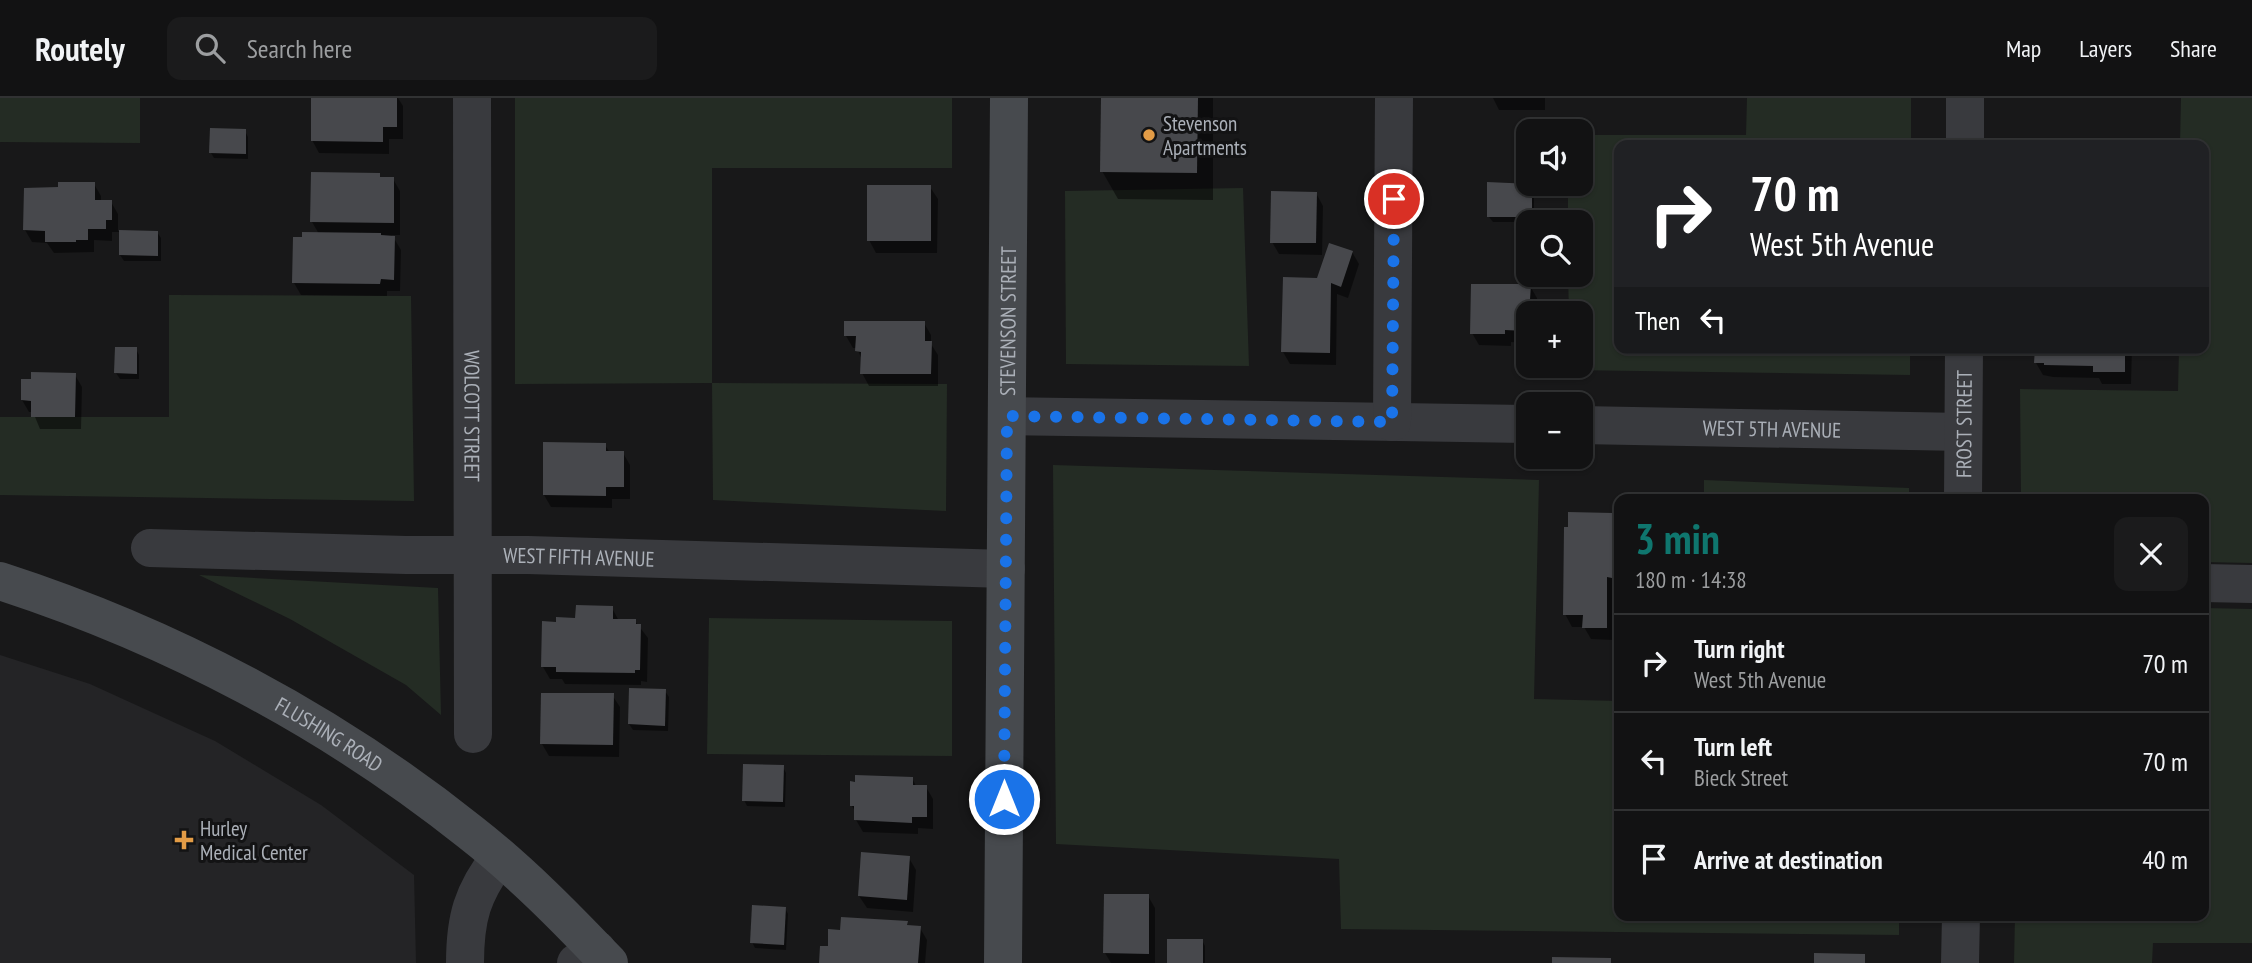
<!DOCTYPE html>
<html lang="en">
<head>
<meta charset="utf-8">
<style>
  body { margin:0; font-family:"PT Sans Narrow",sans-serif; background:#1b1b1c; color:#f1f3f6; height:100vh; display:flex; flex-direction:column; font-size:26px; white-space:nowrap }
  * { box-sizing:border-box; margin:0 }
  p { font-size:23px; color:#9c9ea0 }
  .icon { flex:none; width:38px; height:38px; fill:none; stroke:currentColor; stroke-width:2; stroke-linecap:round; stroke-linejoin:round }
  .map { position:relative; flex:1; overflow:hidden }
  .drawer { position:absolute; left:1614px; top:396px; width:595px; height:427px; display:flex; flex-direction:column; background:#121213; border-radius:14px; box-shadow:0 2px 5px #0004,0 0 0 2px #313233 }
  .drawer>* { flex:none }
  .hud { position:absolute; left:1614px; top:42px; width:595px; height:214px; border-radius:14px; box-shadow:0 2px 5px #0004,0 0 0 2px #313233; background:#202124; color:#fff; overflow:hidden }
  .controls { position:absolute; left:1516px; top:21px; display:grid; gap:14px }
  .controls a { display:grid; place-items:center; width:77px; height:77px; border-radius:14px; background:#121213; box-shadow:0 2px 5px #0004,0 0 0 2px #313233; font-size:35px }
  .pin { position:absolute; display:grid; place-items:center; width:60px; height:60px; color:#fff; margin:-30px; border:4px solid #fff; border-radius:50%; box-shadow:0 2px 7px #0007 }
  .me { position:absolute; width:77px; margin:-38px; rotate:0deg; stroke-linejoin:round; filter:drop-shadow(0 0 5px #0008) }
  .turn { display:flex; align-items:center; gap:24px; height:147px; padding:0 21px; font-size:32px }
  .turn .icon { width:91px; height:91px; stroke-width:2.5 }
  .turn b { display:block; font-size:49px; line-height:60px }
  .then { display:flex; align-items:center; height:66px; padding:0 21px; background:#0003; gap:14px; font-size:26px }
  .round { display:grid; place-items:center; flex:none; width:74px; height:74px; border-radius:14px; background:#1b1b1c }
  .headline { display:flex; align-items:center; justify-content:space-between; height:119px; padding:0 21px }
  h1 { font-size:42px; font-weight:600; line-height:52px; color:#0f766e }
  ul { padding:0; list-style:none }
  li { display:flex; align-items:center; gap:21px; height:98px; padding:0 21px; border-top:2px solid #313233 }
  li div { flex:1 }
  li b { display:block; font-size:26px }
  li em { font-style:normal }
  header { display:flex; align-items:center; gap:42px; box-sizing:border-box; height:98px; padding:0 35px; background:#121213; border-bottom:2px solid #313233 }
  header strong { font-size:33px }
  nav { display:flex; gap:38px; margin-inline-start:auto; font-size:24px }
  .search { width:490px; height:63px; background:#1b1b1c; display:flex; align-items:center; gap:18px; box-sizing:border-box; padding:0 24px; border-radius:14px; color:#9c9ea0; font-size:26px }
  .map>svg:first-child { display:block }
  .built { fill:#242426 }
  .green { fill:#242c24 }
  .shadow { fill:#0007 }
  .building { fill:#47484c }
  .lines { fill:none; stroke-linecap:round; stroke-linejoin:round }
  .street { stroke:#393a3e; stroke-width:38 }
  .secondary { stroke:#474a4e; stroke-width:38 }
  .route { stroke:#1a73e8; stroke-width:12; stroke-dasharray:0 21.6 }
  .poi-dot { fill:#e39c46; stroke:#131314; stroke-width:2.5 }
  .labels { text-anchor:middle; dominant-baseline:central; stroke-width:6; stroke-linejoin:round; paint-order:stroke }
  .poi-label { font-size:21px; fill:#abb0b8; stroke:#131314; text-anchor:start }
  .street-label { font-size:21px; fill:#abb0b8; stroke:#131314 }
</style>
</head>
<body>
<header>
<strong>Routely</strong>
<div class="search"><svg class="icon" aria-label="search" viewBox="0 0 24 24"><circle cx="10" cy="10" r="6"/><path d="M15 15l6 6"/></svg>Search here</div>
<nav><a>Map</a><a>Layers</a><a>Share</a></nav>
</header>
<div class="map">
<svg width="2252" height="865" viewBox="0 0 2252 865">
  <rect width="100%" height="100%" fill="#181819"/>
  <polygon class="built" points="0,557 90,586 215,643 321,707 414,777 416,865 0,865"/>
  <g class="green">
    <polygon points="0,0 140,0 140,45 0,44"/>
    <polygon points="515,0 952,0 952,70 712,70 712,285 947,286 946,413 713,402 712,285 515,286"/>
    <polygon points="1747,0 1911,0 1911,47 1619,47 1619,250 1910,250 1910,277 1569,272 1569,268 1580,268 1580,215 1569,215 1568,177 1580,177 1580,124 1568,124 1568,86 1580,86 1580,37 1746,37"/>
    <polygon points="2181,0 2252,0 2252,465 2203,464 2203,401 2021,401 2020,291 2178,293 2179,250 2203,250 2203,47 2180,47"/>
    <polygon points="1243,90 1249,268 1066,266 1065,93"/>
    <polygon points="169,197 411,198 414,403 0,397 0,319 169,319"/>
    <polygon points="1053,367 1539,382 1534,601 1619,603 1619,817 1899,817 1899,837 1341,831 1339,761 1056,746"/>
    <polygon points="1704,382 1909,390 1909,401 1704,401"/>
    <polygon points="199,477 438,490 441,617 406,587 290,521"/>
    <polygon points="2203,510 2252,511 2252,845 2153,845 2152,865 2014,865 2015,817 2203,817"/>
    <polygon points="709,520 952,523 952,658 707,656"/>
  </g>
  <g class="shadow">
    <polygon points="313,0 398,0 403,8 403,41 389,41 389,56 319,55 312,42"/>
    <polygon points="1103,0 1213,0 1213,102 1118,101 1102,73"/>
    <polygon points="1493,0 1545,0 1545,12 1499,12"/>
    <polygon points="245,33 248,39 248,61 214,60 211,55"/>
    <polygon points="379,77 381,81 393,81 400,93 400,137 392,137 401,152 400,193 387,193 387,198 301,197 294,185 319,136 312,124"/>
    <polygon points="94,86 101,98 101,104 111,104 118,116 118,133 157,134 161,140 161,163 124,163 120,157 121,134 112,134 112,143 94,142 94,154 54,155 47,145 32,144 25,132 60,91"/>
    <polygon points="1531,87 1534,92 1534,124 1493,124 1489,119"/>
    <polygon points="930,89 938,101 937,155 876,155 869,142"/>
    <polygon points="1316,95 1323,108 1322,157 1279,156 1272,144"/>
    <polygon points="1352,154 1359,166 1348,200 1337,196 1336,267 1290,266 1283,254 1318,181"/>
    <polygon points="1530,188 1537,200 1537,215 1528,215 1528,245 1511,244 1511,248 1479,247 1472,235"/>
    <polygon points="924,225 931,237 931,246 938,257 938,288 869,288 862,275 862,262 857,250 853,250 846,238"/>
    <polygon points="2036,250 2132,250 2131,286 2102,286 2099,280 2053,279 2043,277 2036,265"/>
    <polygon points="136,251 139,257 139,281 120,281 116,275"/>
    <polygon points="75,277 82,289 81,331 40,331 33,314 29,314 22,302"/>
    <polygon points="605,347 610,355 623,355 630,367 630,401 612,401 612,410 551,409 544,397"/>
    <polygon points="1612,417 1619,428 1618,491 1613,491 1613,542 1591,541 1584,529 1572,529 1565,516"/>
    <polygon points="612,510 619,523 635,523 648,540 647,584 641,583 641,587 565,586 562,581 550,581 543,569 577,522"/>
    <polygon points="665,593 669,599 668,633 633,632 629,626"/>
    <polygon points="612,597 620,609 619,659 549,658 542,646"/>
    <polygon points="783,669 786,675 785,709 747,708 744,702"/>
    <polygon points="912,680 916,688 926,689 933,701 933,731 918,730 918,736 863,734 856,722 856,715 852,708"/>
    <polygon points="909,760 916,772 913,814 867,810 859,798"/>
    <polygon points="1148,798 1155,810 1155,865 1111,865 1105,855"/>
    <polygon points="785,810 788,816 786,852 755,850 752,844"/>
    <polygon points="906,825 909,829 920,830 927,842 925,865 821,865 822,849 829,850"/>
    <polygon points="1202,842 1205,848 1205,865 1169,865 1169,843"/>
  </g>
  <g class="building">
    <polygon points="311,0 397,0 397,29 383,29 383,44 311,43"/>
    <polygon points="1101,0 1198,0 1197,75 1100,74"/>
    <polygon points="210,30 246,31 246,56 209,55"/>
    <polygon points="311,74 380,75 380,79 394,79 394,125 310,124"/>
    <polygon points="58,84 95,84 95,102 112,102 112,122 106,122 106,131 88,131 88,142 76,142 76,144 45,144 45,133 23,132 24,90 58,89"/>
    <polygon points="1487,84 1532,86 1532,119 1487,119"/>
    <rect x="867" y="87" width="64" height="56"/>
    <polygon points="1271,93 1317,94 1316,145 1270,145"/>
    <polygon points="119,132 158,133 158,158 119,157"/>
    <polygon points="302,134 381,135 381,137 395,138 394,182 381,181 380,186 292,185 293,139 302,139"/>
    <polygon points="1329,145 1353,153 1341,189 1331,185 1330,255 1281,254 1283,179 1317,180"/>
    <polygon points="1471,186 1531,186 1528,233 1505,232 1505,236 1470,236"/>
    <polygon points="844,223 925,223 925,243 932,243 931,276 860,276 861,254 855,253 856,238 844,238"/>
    <polygon points="115,249 137,249 137,276 114,275"/>
    <polygon points="2035,250 2125,250 2125,274 2093,274 2093,268 2044,267 2044,265 2034,265"/>
    <polygon points="31,274 76,275 75,319 31,319 31,303 21,302 21,281 31,281"/>
    <polygon points="543,344 606,345 606,353 624,353 624,389 606,389 606,398 543,397"/>
    <polygon points="1568,414 1613,415 1612,480 1607,479 1607,530 1582,530 1583,517 1563,517 1564,429 1568,429"/>
    <polygon points="576,507 613,508 613,521 636,521 636,526 641,526 640,572 635,572 635,575 556,574 556,569 541,569 542,523 556,524 556,519 575,520"/>
    <polygon points="629,590 666,591 665,628 628,626"/>
    <polygon points="541,595 614,595 613,647 540,646"/>
    <polygon points="743,666 784,667 783,704 742,703"/>
    <polygon points="855,677 913,679 913,687 927,687 927,719 912,719 912,725 854,722 854,708 850,708 850,683 855,684"/>
    <polygon points="861,754 910,758 907,802 858,798"/>
    <polygon points="1104,796 1149,796 1149,856 1103,855"/>
    <polygon points="752,807 786,809 784,847 750,845"/>
    <polygon points="841,819 908,823 907,827 921,828 918,865 819,865 820,848 828,848 828,831 840,832"/>
    <rect x="1167" y="841" width="36" height="24"/>
    <polygon points="1814,855 1865,856 1865,865 1814,865"/>
    <polygon points="1552,859 1611,860 1611,865 1552,865"/>
  </g>
  <g class="lines">
    <g class="street">
      <path id="s1" d="M472,0L473,636"/>
      <polyline points="1965,47 1965,0"/>
      <polyline points="1007,318 1528,326"/>
      <polyline points="1392,324 1394,0"/>
      <path id="s2" d="M1580,327L1963,334"/>
      <path id="s3" d="M1963,401L1964,250"/>
      <path id="s4" d="M150,450L406,457H528L1006,471"/>
      <polyline points="2203,485 2252,486"/>
      <path d="M465,865C465,821 472,794 500,759"/>
      <polyline points="576,865 597,852"/>
      <polyline points="1960,865 1961,817"/>
    </g>
    <g class="secondary">
      <path id="s5" d="M0,483C170,538 331,623 470,734C520,773 565,819 609,865"/>
      <path id="s6" d="M1003,865L1009,0"/>
    </g>
  </g>
  <g class="lines">
    <polyline class="route" points="1004,701 1007,318 1392,324 1394,101"/>
  </g>
  <g class="poi-dot">
    <circle cx="1149" cy="37" r="7"/>
    <path d="M180.5 731.5h7v7h7v7h-7v7h-7v-7h-7v-7h7z"/>
  </g>
  <g class="labels">
    <g class="poi-label">
      <text x="1163" y="25">Stevenson<tspan x="1163" dy="24">Apartments</tspan></text>
      <text x="200" y="730">Hurley<tspan x="200" dy="24">Medical Center</tspan></text>
    </g>
    <g class="street-label">
      <text stroke="none"><textPath href="#s6" startOffset="642">STEVENSON STREET</textPath></text>
      <text stroke="none"><textPath href="#s1" startOffset="318">WOLCOTT STREET</textPath></text>
      <text stroke="none"><textPath href="#s3" startOffset="75">FROST STREET</textPath></text>
      <text stroke="none"><textPath href="#s2" startOffset="192">WEST 5TH AVENUE</textPath></text>
      <text stroke="none"><textPath href="#s4" startOffset="429">WEST FIFTH AVENUE</textPath></text>
      <text stroke="none"><textPath href="#s5" startOffset="364">FLUSHING ROAD</textPath></text>
    </g>
  </g>
</svg>
<div class="controls">
<a><svg class="icon" aria-label="sound" viewBox="0 0 24 24"><path d="M4 9h4l5-4v14l-5-4H4zM17 9q2 3 0 6"/></svg></a>
<a><svg class="icon" aria-label="search" viewBox="0 0 24 24"><circle cx="10" cy="10" r="6"/><path d="M15 15l6 6"/></svg></a>
<a>+</a>
<a>−</a>
</div>
<div class="pin" style="left:1394px;top:101px;background:#d93025"><svg class="icon" aria-label="arrive" viewBox="0 0 24 24"><path d="M6 21V4h12l-3 4 3 4H6"/></svg></div>
<svg class="me" style="left:1004px;top:701px" viewBox="-20 -20 40 40"><circle r="17" fill="#1a73e8" stroke="#fff" stroke-width="3"/><path d="M0-11L8 9 0 5-8 9z" fill="#fff"/></svg>
<div class="hud">
<div class="turn"><svg class="icon" aria-label="right" viewBox="0 0 24 24"><path d="M7 20v-9h11M14 6l5 5-5 5"/></svg><div><b>70 m</b>West 5th Avenue</div></div>
<div class="then">Then<svg class="icon" aria-label="left" viewBox="0 0 24 24"><path d="M17 20v-9H6M10 6l-5 5 5 5"/></svg></div>
</div>
<section class="drawer">
<div class="headline"><div><h1>3 min</h1><p>180 m · 14:38</p></div><a class="round"><svg class="icon" aria-label="close" viewBox="0 0 24 24"><path d="M6 6l12 12M18 6L6 18"/></svg></a></div>
<ul>
<li><svg class="icon" aria-label="right" viewBox="0 0 24 24"><path d="M7 20v-9h11M14 6l5 5-5 5"/></svg><div><b>Turn right</b><p>West 5th Avenue</p></div><em>70 m</em></li>
<li><svg class="icon" aria-label="left" viewBox="0 0 24 24"><path d="M17 20v-9H6M10 6l-5 5 5 5"/></svg><div><b>Turn left</b><p>Bieck Street</p></div><em>70 m</em></li>
<li><svg class="icon" aria-label="arrive" viewBox="0 0 24 24"><path d="M6 21V4h12l-3 4 3 4H6"/></svg><div><b>Arrive at destination</b></div><em>40 m</em></li>
</ul>
</section>
</div>
</body>
</html>
